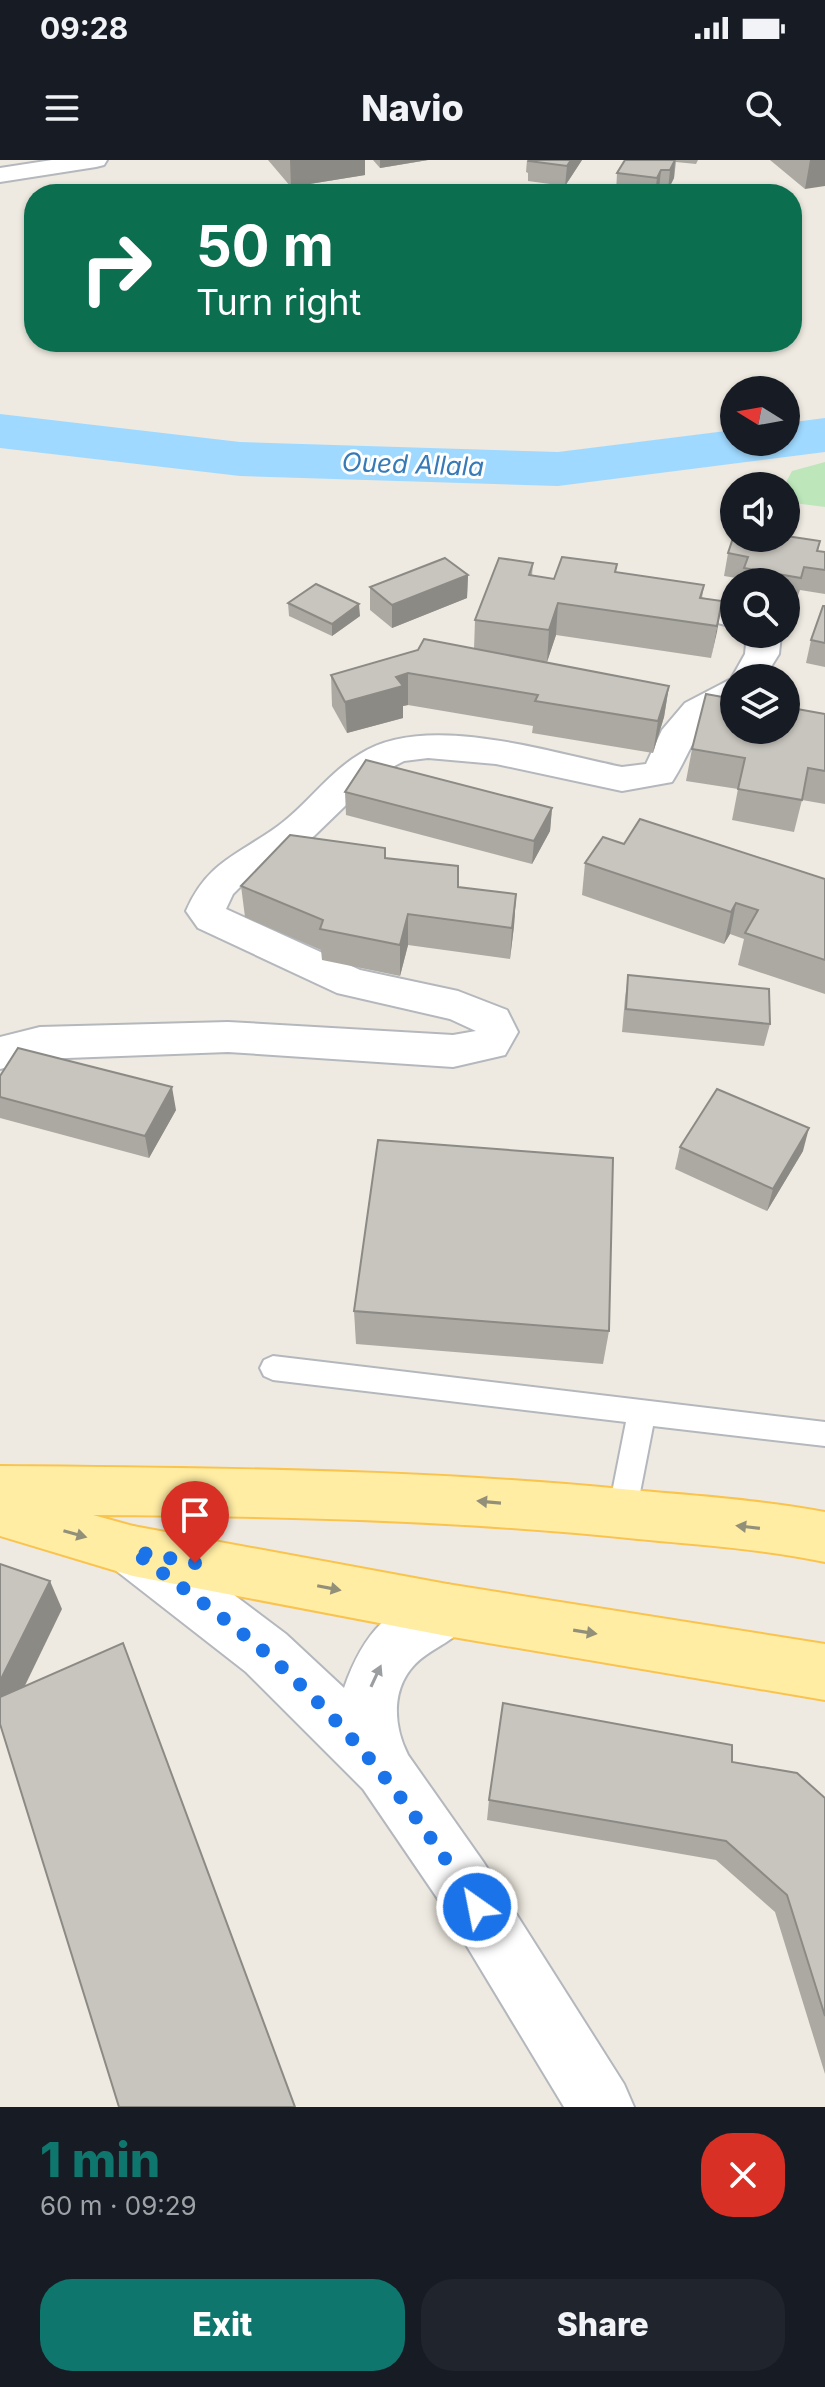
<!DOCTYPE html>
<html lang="en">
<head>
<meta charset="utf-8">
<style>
  body { margin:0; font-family:Inter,sans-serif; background:#20242c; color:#f1f3f6; height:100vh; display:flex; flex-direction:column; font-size:30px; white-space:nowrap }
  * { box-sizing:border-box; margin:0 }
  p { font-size:26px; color:#9ea1a6 }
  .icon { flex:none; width:44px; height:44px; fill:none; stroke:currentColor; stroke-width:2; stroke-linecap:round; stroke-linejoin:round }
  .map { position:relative; height:1947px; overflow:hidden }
  .side { display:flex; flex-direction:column; background:#171b24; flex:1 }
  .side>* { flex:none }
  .hud { position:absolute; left:24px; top:24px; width:778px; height:168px; border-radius:32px; box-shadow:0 2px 6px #0004; background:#0b6e4f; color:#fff; overflow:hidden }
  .needle { width:52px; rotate:281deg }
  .tools { position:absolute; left:720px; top:216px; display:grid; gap:16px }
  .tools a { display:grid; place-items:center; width:80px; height:80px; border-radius:50%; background:#171b24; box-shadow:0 2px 6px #0004; font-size:40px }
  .pin { position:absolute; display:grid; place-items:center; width:68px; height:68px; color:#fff; margin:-82px -34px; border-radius:50% 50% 50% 0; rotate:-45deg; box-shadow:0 0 8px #0007 }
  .pin .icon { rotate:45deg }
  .me { position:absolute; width:88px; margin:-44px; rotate:327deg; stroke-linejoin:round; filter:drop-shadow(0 0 6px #0008) }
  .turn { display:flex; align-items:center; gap:28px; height:168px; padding:0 40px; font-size:36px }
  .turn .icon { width:104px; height:104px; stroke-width:2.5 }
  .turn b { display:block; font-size:56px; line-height:68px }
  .round { display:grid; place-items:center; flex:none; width:84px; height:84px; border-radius:32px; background:#20242c }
  .summary { display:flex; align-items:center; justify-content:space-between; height:136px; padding:0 40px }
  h1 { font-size:48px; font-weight:800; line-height:60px; color:#0f766e }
  .cta { display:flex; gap:16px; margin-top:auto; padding:16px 40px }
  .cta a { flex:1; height:92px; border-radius:32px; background:#0f766e; color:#fff; font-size:32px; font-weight:800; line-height:92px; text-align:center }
  .cta a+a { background:#20242c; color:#f1f3f6 }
  .status { display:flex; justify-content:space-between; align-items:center; height:56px; padding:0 40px; background:#171b24; direction:ltr }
  .status svg { height:22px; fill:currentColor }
  header { display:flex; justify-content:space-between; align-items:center; height:104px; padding:0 40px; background:#171b24; font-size:36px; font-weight:800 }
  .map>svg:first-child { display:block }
  .green { fill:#bde7bb }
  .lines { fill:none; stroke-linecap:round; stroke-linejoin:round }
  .river { fill:#9fd9ff; fill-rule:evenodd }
  .lane-casing { stroke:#b4b8bd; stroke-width:4 }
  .street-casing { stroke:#b4b8bd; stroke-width:4 }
  .primary-casing { stroke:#fac34e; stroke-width:4 }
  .lane { fill:#fff; fill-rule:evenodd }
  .street { fill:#fff; fill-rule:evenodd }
  .primary { fill:#ffeda4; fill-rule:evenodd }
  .wall { fill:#aca9a3 }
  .shaded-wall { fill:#8c8a85 }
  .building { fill:#c8c5be; stroke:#8c8a85; stroke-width:2 }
  .oneway { fill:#93907a }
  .oneway2 { fill:#9b9ea1 }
  .route { stroke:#1a73e8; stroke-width:14; stroke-dasharray:0 25.2 }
  .labels { text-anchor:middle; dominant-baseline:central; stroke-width:6; stroke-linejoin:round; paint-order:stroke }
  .far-water-label { font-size:26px; font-style:italic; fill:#377ab8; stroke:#fff }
</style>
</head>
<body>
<div class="status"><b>09:28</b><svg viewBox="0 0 49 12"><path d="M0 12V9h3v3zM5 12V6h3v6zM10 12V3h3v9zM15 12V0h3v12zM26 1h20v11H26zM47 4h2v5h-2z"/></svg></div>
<header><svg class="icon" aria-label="menu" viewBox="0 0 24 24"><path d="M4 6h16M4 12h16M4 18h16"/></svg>Navio<svg class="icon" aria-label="search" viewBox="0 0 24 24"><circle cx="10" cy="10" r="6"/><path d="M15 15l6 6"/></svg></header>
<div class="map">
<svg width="825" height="1947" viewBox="0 0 825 1947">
  <rect width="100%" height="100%" fill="#eeeae1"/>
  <polygon class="green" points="825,302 825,347 786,342 784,326 792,311"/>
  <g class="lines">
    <polygon class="river" points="0,254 240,282 558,292 734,270 734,282 786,282 786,263 825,258 825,292 558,326 240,316 0,288"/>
    <g class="lane-casing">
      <polygon id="lane" points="273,1196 825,1262 825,1286 653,1266 636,1353 632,1362 622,1366 612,1362 608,1353 626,1262 273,1220 264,1216 260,1208 264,1200"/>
    </g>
    <g class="street-casing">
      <g id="street">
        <polygon points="52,0 107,0 104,5 96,7 0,22 0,8"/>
        <polygon points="663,430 734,447 734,467 652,447 647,440 652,433"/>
        <path d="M747,474H781L779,494L764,518H734V544C691,569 696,584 672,622L622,631L496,604L428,598L404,601L377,615L314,676L243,724L233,734L226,749L360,810L458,831L507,850L518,872L505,895L453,907L228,892L40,899L0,909V877L40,867L228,862L453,875L476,871L450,859L337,833L198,768L186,751C207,702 238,695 278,666C307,645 328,613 360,594C426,551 550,593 622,607L646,604L662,570L685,543L731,519L745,494Z"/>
        <path d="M133,1366L152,1373L286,1474L344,1528C364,1471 390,1446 447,1424L466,1431L474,1450C463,1476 448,1480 426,1495C391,1519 391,1561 408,1595L484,1703L624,1924L634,1947H564L442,1745L363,1629L246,1512L114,1409L106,1391L114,1373Z"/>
      </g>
    </g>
    <g class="primary-casing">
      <path id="primary" d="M0,1306C211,1308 422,1309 632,1330C696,1336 762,1340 825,1352V1402C764,1389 701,1385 638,1379C457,1360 275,1356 93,1355L133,1366L447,1424L825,1484V1540L447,1476L133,1416L0,1376Z"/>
    </g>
    <use href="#lane" class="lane"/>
    <use href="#street" class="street"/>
    <use href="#primary" class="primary"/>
  </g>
  <g class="wall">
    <polygon points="268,0 365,0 365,15 291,27"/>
    <polygon points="373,0 428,0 380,8"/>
    <polygon points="527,0 582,0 565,26 528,21 528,13 526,12"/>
    <polygon points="625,0 698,0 696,4 676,2 674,18 668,30 659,30 657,34 616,33 617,13"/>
    <polygon points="770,0 825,0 805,29"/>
    <polygon points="820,381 818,391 825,392 825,434 800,430 796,441 786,439 786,422 742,422 742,419 724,416 728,393"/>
    <polygon points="533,403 532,416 554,419 616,412 704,425 702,438 722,441 711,498 556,475 547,502 529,499 669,526 664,557 653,593 532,573 533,566 408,545 403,546 403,558 347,573 332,546 331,515 474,489 475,460"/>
    <polygon points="468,415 467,438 392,468 370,450 370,427"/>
    <polygon points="288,443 360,456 332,476 289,456"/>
    <polygon points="825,446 825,507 806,503 811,480"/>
    <polygon points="825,554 825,644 802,640 794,672 732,660 738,629 686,621 692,589"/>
    <polygon points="345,632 552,648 550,671 532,704 346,655"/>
    <polygon points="624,684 825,719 825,834 738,805 744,779 730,774 724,784 582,735 585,703"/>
    <polygon points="385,698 458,727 516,734 514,766 510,799 408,785 400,816 322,800 321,790 245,757 241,726"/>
    <polygon points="628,815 770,864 764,886 622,872 625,838"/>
    <polygon points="0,916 176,950 149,998 0,958"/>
    <polygon points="680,987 803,991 767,1051 675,1009"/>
    <polygon points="354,1151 609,1171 603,1204 356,1184"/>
    <polygon points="732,1602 825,1638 825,1914 775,1752 716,1700 487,1660 489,1640"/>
  </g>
  <g class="shaded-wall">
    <polygon points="290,0 365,0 365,15 291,27"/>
    <polygon points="380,0 428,0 380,8"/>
    <polygon points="571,0 582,0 565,26 567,6"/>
    <polygon points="675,0 674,18 668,30 670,10"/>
    <polygon points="810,0 825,0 825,26 805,29"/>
    <polygon points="661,10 659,30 657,34 655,34 657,18"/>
    <polygon points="468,415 467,438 392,468 392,445"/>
    <polygon points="722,441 717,472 711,498 717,466"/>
    <polygon points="558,443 556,475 547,502 549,470"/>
    <polygon points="359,444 360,456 332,476 332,464"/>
    <polygon points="408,513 408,545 403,546 403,558 347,573 345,542 396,517"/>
    <polygon points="669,526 664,557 653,593 658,561"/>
    <polygon points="552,648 550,671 532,704 534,681"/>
    <polygon points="516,734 514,766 510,799 512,768"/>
    <polygon points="736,743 730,774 724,784 731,752"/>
    <polygon points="408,754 408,785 400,816 400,785"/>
    <polygon points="172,927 176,950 149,998 145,976"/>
    <polygon points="809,968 803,991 767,1051 773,1029"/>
    <polygon points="50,1421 62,1449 4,1569 0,1563 0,1521"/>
  </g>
  <g class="building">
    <polygon points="530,0 571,0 567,6 529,1"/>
    <polygon points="625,0 675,0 670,10 661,10 657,18 617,13"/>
    <polygon points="734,375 734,378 786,378 786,376 820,381 817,391 825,392 825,410 804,407 801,418 744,408 748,397 728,393"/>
    <polygon points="562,397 617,404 615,412 704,425 700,438 722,441 717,466 558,443 549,470 475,460 499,398 533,403 529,415 554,419"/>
    <polygon points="445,398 468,415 392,445 370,427"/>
    <polygon points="316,424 359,444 332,464 288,443"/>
    <polygon points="823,446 825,446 825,483 811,480"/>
    <polygon points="424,479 669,526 658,561 535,541 538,535 408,513 396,517 403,526 345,542 331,515 418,490"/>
    <polygon points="706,534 734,539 734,570 786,570 786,547 825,554 825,611 808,608 802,640 738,629 745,598 692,589"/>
    <polygon points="366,600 552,648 534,681 345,632"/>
    <polygon points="640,659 825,719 825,800 745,773 758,750 736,743 731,752 585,703 603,677 624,684"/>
    <polygon points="290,675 385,688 385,698 458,706 458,727 516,734 512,768 408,754 400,785 320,769 323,760 241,726"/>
    <polygon points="628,815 769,829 770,864 626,849"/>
    <polygon points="18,888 172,927 145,976 0,937 0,916"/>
    <polygon points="717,929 809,968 773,1029 680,987"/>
    <polygon points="378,980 613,998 609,1171 354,1151"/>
    <polygon points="0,1404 50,1421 0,1521"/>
    <polygon points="123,1483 295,1947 119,1947 0,1564 0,1537"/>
    <polygon points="503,1543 732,1585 732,1602 797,1613 825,1638 825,1856 787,1735 726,1681 489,1640"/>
  </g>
  <defs><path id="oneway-solid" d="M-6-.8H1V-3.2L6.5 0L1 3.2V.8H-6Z" transform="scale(2)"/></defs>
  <g class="oneway">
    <use href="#oneway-solid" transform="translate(489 1342) rotate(-175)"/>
    <use href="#oneway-solid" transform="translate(748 1367) rotate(-173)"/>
    <use href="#oneway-solid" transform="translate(75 1374) rotate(16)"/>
    <use href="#oneway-solid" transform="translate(329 1428) rotate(11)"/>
    <use href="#oneway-solid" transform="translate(585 1472) rotate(9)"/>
  </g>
  <use class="oneway2" href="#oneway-solid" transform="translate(376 1516) rotate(-65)"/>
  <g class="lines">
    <path class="route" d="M195,1403L133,1391C178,1425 226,1458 268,1495C351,1568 418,1654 477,1747"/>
  </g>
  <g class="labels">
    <g class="far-water-label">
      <text transform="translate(413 304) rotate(2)">Oued Allala</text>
    </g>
  </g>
</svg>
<div class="tools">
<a><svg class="needle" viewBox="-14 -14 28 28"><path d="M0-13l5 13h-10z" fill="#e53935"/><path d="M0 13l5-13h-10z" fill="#9ea1a6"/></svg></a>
<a><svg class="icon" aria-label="sound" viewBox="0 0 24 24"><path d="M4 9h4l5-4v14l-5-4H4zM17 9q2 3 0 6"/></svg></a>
<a><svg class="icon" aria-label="search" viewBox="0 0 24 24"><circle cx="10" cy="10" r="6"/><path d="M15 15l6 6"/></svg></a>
<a><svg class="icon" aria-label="layers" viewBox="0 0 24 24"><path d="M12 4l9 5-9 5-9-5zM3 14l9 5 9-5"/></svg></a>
</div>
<div class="pin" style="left:195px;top:1403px;background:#d93025"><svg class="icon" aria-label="arrive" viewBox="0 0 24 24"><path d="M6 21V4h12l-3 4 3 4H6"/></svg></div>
<svg class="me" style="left:477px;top:1747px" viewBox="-20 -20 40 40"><circle r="17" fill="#1a73e8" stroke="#fff" stroke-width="3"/><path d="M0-11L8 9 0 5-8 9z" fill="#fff"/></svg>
<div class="hud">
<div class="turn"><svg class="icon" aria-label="right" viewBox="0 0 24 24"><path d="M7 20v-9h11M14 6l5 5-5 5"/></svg><div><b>50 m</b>Turn right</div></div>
</div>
</div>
<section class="side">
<div class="summary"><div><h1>1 min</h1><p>60 m · 09:29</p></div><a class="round" style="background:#d93025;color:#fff"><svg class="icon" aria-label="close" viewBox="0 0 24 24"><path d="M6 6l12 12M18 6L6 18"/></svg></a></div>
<div class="cta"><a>Exit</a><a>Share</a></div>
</section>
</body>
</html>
